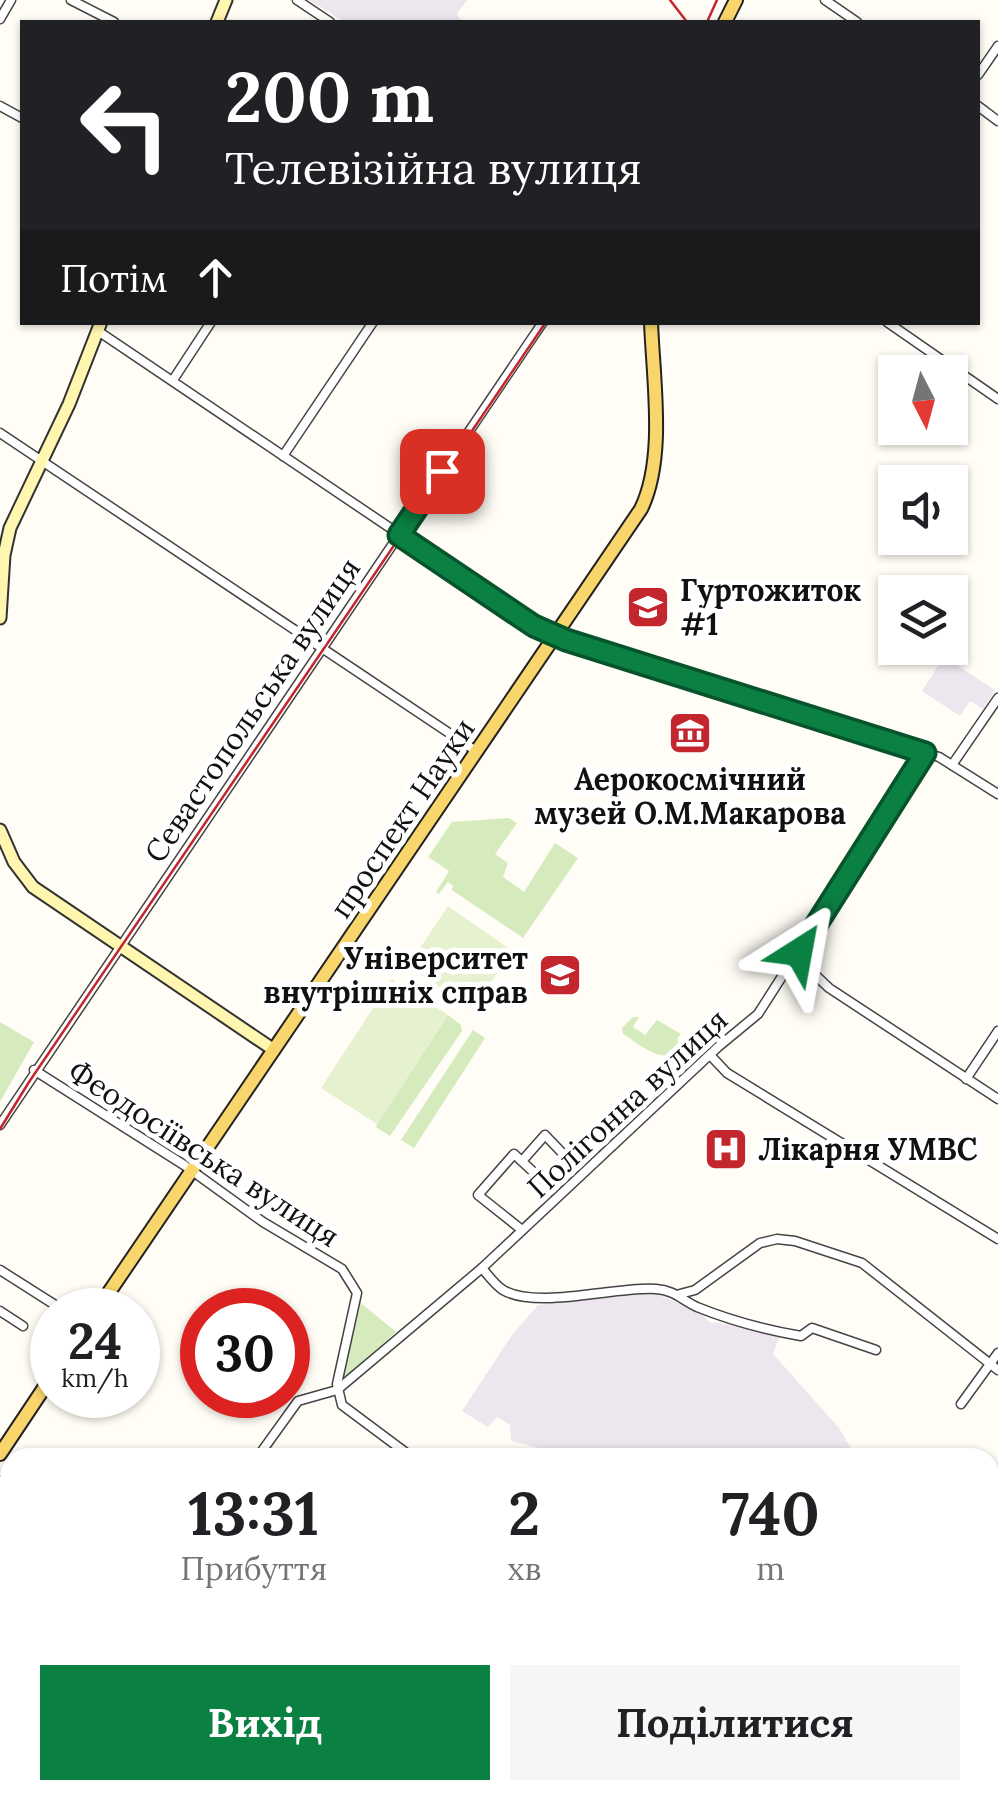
<!DOCTYPE html>
<html lang="uk">
<head>
<meta charset="utf-8">
<style>
  body { margin:0; font-family:Lora,serif; background:#f6f6f6; color:#202124; height:100vh; display:flex; flex-direction:column; font-size:38px; white-space:nowrap }
  * { box-sizing:border-box; margin:0 }
  p { font-size:32px; color:#757577 }
  .icon { flex:none; width:55px; height:55px; fill:none; stroke:currentColor; stroke-width:2; stroke-linecap:round; stroke-linejoin:round }
  .map { position:relative; flex:1; overflow:hidden }
  .panel { position:absolute; left:0px; top:1448px; width:1000px; height:352px; display:flex; flex-direction:column; background:#fff; border-radius:30px 30px 0 0; box-shadow:0 2px 8px #0004 }
  .panel>* { flex:none }
  .guide { position:absolute; left:20px; top:20px; width:960px; height:305px; border-radius:0px; box-shadow:0 2px 8px #0004; background:#202124; color:#fff; overflow:hidden }
  .needle { width:65px; rotate:174deg }
  .controls { position:absolute; left:878px; top:355px; display:grid; gap:20px }
  .controls a { display:grid; place-items:center; width:90px; height:90px; border-radius:0px; background:#fff; box-shadow:0 2px 8px #0004; font-size:50px }
  .speed { position:absolute; left:30px; top:1288px; display:flex; gap:20px; font-size:50px; font-weight:700; text-align:center }
  .speed>* { display:grid; place-content:center; width:130px; height:130px; border-radius:50%; background:#fff; box-shadow:0 2px 8px #0004; line-height:1 }
  .speed small { font-size:25px; font-weight:400 }
  .speed .limit { border:15px solid #d22; background:#fff; color:#111 }
  .pin { position:absolute; display:grid; place-items:center; width:85px; height:85px; color:#fff; margin:-42px; border-radius:20px; box-shadow:0 5px 15px #0006 }
  .me { position:absolute; width:110px; margin:-55px; rotate:34deg; stroke-linejoin:round; filter:drop-shadow(0 0 8px #0008) }
  .turn { display:flex; align-items:center; gap:35px; height:210px; padding:0 40px; font-size:45px }
  .turn .icon { width:130px; height:130px; stroke-width:2.5 }
  .turn b { display:block; font-size:70px; line-height:85px }
  .then { display:flex; align-items:center; height:95px; padding:0 40px; background:#0003; gap:20px; font-size:38px }
  .eta { display:flex; justify-content:space-evenly; align-items:center; height:170px; text-align:center }
  .eta b { font-size:60px; font-weight:800; line-height:70px }
  .button { display:flex; gap:20px; margin-top:auto; padding:20px 40px }
  .button a { flex:1; height:115px; border-radius:0px; background:#0b8043; color:#fff; font-size:40px; font-weight:800; line-height:115px; text-align:center }
  .button a+a { background:#f6f6f6; color:#202124 }
  .map>svg:first-child { display:block }
  .industrial { fill:#eee6ef }
  .green { fill:#d5ebbd }
  .forest { fill:#b9dc9c }
  .pitch { fill:#e6f2cf }
  .lines { fill:none; stroke-linecap:round; stroke-linejoin:round }
  .stream { stroke:#3f96cf; stroke-width:2.5 }
  .minor-casing { stroke:#444; stroke-width:11 }
  .secondary-casing { stroke:#333; stroke-width:15 }
  .primary-casing { stroke:#222; stroke-width:16 }
  .minor { stroke:#fff; stroke-width:8 }
  .secondary { stroke:#fff6b0; stroke-width:11 }
  .primary { stroke:#f9d66b; stroke-width:12 }
  .tram { stroke:#c4262e; stroke-width:2.5 }
  .route-casing { stroke:#07532c; stroke-width:25 }
  .route { stroke:#0b8043; stroke-width:18 }
  .labels { text-anchor:middle; dominant-baseline:central; stroke-width:10; stroke-linejoin:round; paint-order:stroke }
  .poi-label { font-size:30px; font-weight:bold; fill:#111; stroke:#fff; text-anchor:start }
  .street-label { font-size:30px; fill:#111; stroke:#fff }
</style>
</head>
<body>
<div class="map">
<svg width="998" height="1799" viewBox="0 0 998 1799">
  <rect width="100%" height="100%" fill="#fffdf5"/>
  <g class="industrial">
    <polygon points="309,0 467,0 457,14 462,22 345,22"/>
    <polygon points="944,657 995,690 983,709 970,701 960,716 922,691"/>
    <polygon points="654,1293 698,1311 710,1322 761,1330 780,1336 773,1354 839,1428 856,1457 716,1458 693,1452 687,1457 575,1457 511,1441 510,1425 497,1417 488,1427 462,1411 512,1335 538,1305"/>
  </g>
  <g class="green">
    <polygon points="509,818 517,823 495,854 508,863 503,877 524,892 555,843 578,858 523,938 452,890 453,886 448,882 439,894 436,892 449,871 428,857 452,822"/>
    <polygon points="448,1015 461,1025 462,1031 390,1136 376,1127 377,1124"/>
    <path d="M633,1017H639L633,1027L645,1035L657,1020L681,1034L677,1039L681,1048C661,1066 643,1046 623,1034L622,1028Z"/>
    <polygon points="0,1022 34,1042 0,1102"/>
    <polygon points="473,1030 485,1038 414,1148 401,1140"/>
    <polygon points="361,1303 396,1332 343,1379 342,1376"/>
  </g>
  <polygon class="forest" points="998,1504 998,1799 915,1799 916,1790 990,1790 990,1535"/>
  <g class="pitch">
    <polygon points="448,906 511,950 474,1010 408,966"/>
    <polygon points="392,979 448,1015 377,1124 321,1088"/>
  </g>
  <g class="lines">
    <polyline class="stream" points="990,1799 998,1735"/>
    <g class="minor-casing">
      <g id="minor">
        <polyline points="71,0 114,22"/>
        <polyline points="297,0 330,22"/>
        <polyline points="825,0 857,22"/>
        <polyline points="0,19 11,0"/>
        <polyline points="978,75 998,46"/>
        <polyline points="0,106 22,118"/>
        <polyline points="978,106 998,121"/>
        <polyline points="887,322 998,399"/>
        <polyline points="98,331 543,631 939,757 998,794"/>
        <polyline points="173,380 211,322"/>
        <polyline points="0,433 476,751"/>
        <polyline points="283,456 373,322"/>
        <polyline points="952,765 998,698"/>
        <polyline points="799,953 810,970 829,988 998,1099"/>
        <polyline points="710,1055 727,1073 998,1239"/>
        <polyline points="34,1070 184,1165 263,1222 342,1269 357,1293 337,1384 342,1405 413,1458"/>
        <polyline points="966,1079 998,1031"/>
        <polyline points="0,1125 543,322"/>
        <polyline points="522,1161 545,1135 567,1158 541,1179 514,1154 478,1195 522,1230"/>
        <path d="M482,1268C488,1275 495,1285 503,1290C537,1310 617,1286 656,1289C674,1290 682,1300 697,1307C729,1320 767,1330 801,1336L812,1328L876,1350"/>
        <polyline points="0,1270 63,1310"/>
        <polyline points="680,1294 695,1290 760,1243 777,1239 795,1241 862,1263 998,1370"/>
        <polyline points="0,1311 23,1326"/>
        <polyline points="961,1404 998,1353"/>
        <polyline points="257,1458 298,1401 337,1390 482,1268 718,1047 758,1014 925,753"/>
        <polyline points="34,1799 40,1790"/>
        <polyline points="525,1799 530,1790"/>
        <polyline points="771,1799 777,1790"/>
        <polyline points="843,1799 844,1790"/>
      </g>
    </g>
    <g class="secondary-casing">
      <g id="secondary">
        <polyline points="217,22 226,0"/>
        <polyline points="0,618 4,555 10,528 69,404 101,322"/>
        <polyline points="0,830 14,862 33,887 274,1050"/>
        <polyline points="282,1799 288,1790"/>
      </g>
    </g>
    <g class="primary-casing">
      <g id="primary">
        <polyline points="725,22 736,0"/>
        <path d="M97,1310L641,509C666,458 653,379 651,322"/>
        <polyline points="0,1454 52,1376"/>
        <polyline points="0,1483 10,1489"/>
        <polyline points="0,1499 10,1505"/>
        <polyline points="442,1790 456,1799"/>
        <polyline points="461,1790 475,1799"/>
      </g>
    </g>
    <use href="#minor" class="minor"/>
    <use href="#secondary" class="secondary"/>
    <use href="#primary" class="primary"/>
    <g class="tram">
      <polyline points="670,0 687,22"/>
      <polyline points="707,22 717,0"/>
      <polyline points="0,1129 29,1082 546,322"/>
      <polyline points="0,1493 10,1500"/>
      <polyline points="455,1790 469,1799"/>
    </g>
  </g>
  <g class="lines">
    <g class="route-casing">
      <polyline id="route" points="442,471 399,535 534,626 566,640 925,753 799,952"/>
    </g>
    <use href="#route" class="route"/>
  </g>
  <defs>
    <g id="university-square" transform="scale(2.25)"><rect x="-9" y="-9" width="18" height="18" rx="4" fill="#c4262e" stroke="#fff"/><path d="M0-5L7-2L0 1L-7-2ZM-4 1L0 2.5L4 1V4Q0 6-4 4Z" fill="#fff"/></g>
    <g id="museum-square" transform="scale(2.25)"><rect x="-9" y="-9" width="18" height="18" rx="4" fill="#c4262e" stroke="#fff"/><path d="M0-6L6-3V-2H-6V-3ZM-5-1h2V3h-2ZM-1-1h2V3h-2ZM3-1h2V3H3ZM-6 4H6V6H-6Z" fill="#fff"/></g>
    <g id="hospital-square" transform="scale(2.25)"><rect x="-9" y="-9" width="18" height="18" rx="4" fill="#c4262e" stroke="#fff"/><path d="M-5-5h3v3.5h4V-5h3V5h-3V1.5h-4V5h-3Z" fill="#fff"/></g>
  </defs>
  <g fill-rule="evenodd">
    <use href="#university-square" x="648" y="607"/>
    <use href="#museum-square" x="690" y="733"/>
    <use href="#university-square" x="560" y="975"/>
    <use href="#hospital-square" x="726" y="1149"/>
  </g>
  <g class="labels">
    <g class="poi-label">
      <text x="680" y="590">Гуртожиток<tspan x="680" dy="34">#1</tspan></text>
      <text x="690" y="779" text-anchor="middle">Аерокосмічний<tspan x="690" dy="34">музей О.М.Макарова</tspan></text>
      <text x="528" y="958" text-anchor="end">Університет<tspan x="528" dy="34">внутрішніх справ</tspan></text>
      <text x="758" y="1149">Лікарня УМВС</text>
    </g>
    <g class="street-label">
      <text transform="translate(252 710) rotate(-56)">Севастопольська вулиця</text>
      <text transform="translate(402 818) rotate(-56)">проспект Науки</text>
      <text transform="translate(627 1103) rotate(-43)">Полігонна вулиця</text>
      <text transform="translate(204 1153) rotate(33)">Феодосіївська вулиця</text>
    </g>
  </g>
</svg>
<div class="controls">
<a><svg class="needle" viewBox="-14 -14 28 28"><path d="M0-13l5 13h-10z" fill="#e53935"/><path d="M0 13l5-13h-10z" fill="#757577"/></svg></a>
<a><svg class="icon" aria-label="sound" viewBox="0 0 24 24"><path d="M4 9h4l5-4v14l-5-4H4zM17 9q2 3 0 6"/></svg></a>
<a><svg class="icon" aria-label="layers" viewBox="0 0 24 24"><path d="M12 4l9 5-9 5-9-5zM3 14l9 5 9-5"/></svg></a>
</div>
<div class="speed"><div>24<small>km/h</small></div><div class="limit">30</div></div>
<div class="pin" style="left:442px;top:471px;background:#d93025"><svg class="icon" aria-label="arrive" viewBox="0 0 24 24"><path d="M6 21V4h12l-3 4 3 4H6"/></svg></div>
<svg class="me" style="left:799px;top:952px" viewBox="-20 -20 40 40"><path d="M0-17L14 15 0 8-14 15z" fill="#0b8043" stroke="#fff" stroke-width="4"/></svg>
<div class="guide">
<div class="turn"><svg class="icon" aria-label="left" viewBox="0 0 24 24"><path d="M17 20v-9H6M10 6l-5 5 5 5"/></svg><div><b>200 m</b>Телевізійна вулиця</div></div>
<div class="then">Потім<svg class="icon" aria-label="ahead" viewBox="0 0 24 24"><path d="M12 20V5M6 11l6-6 6 6"/></svg></div>
</div>
<section class="panel">
<div class="eta">
<div><b>13:31</b><p>Прибуття</p></div>
<div><b>2</b><p>хв</p></div>
<div><b>740</b><p>m</p></div>
</div>
<div class="button"><a>Вихід</a><a>Поділитися</a></div>
</section>
</div>
</body>
</html>
